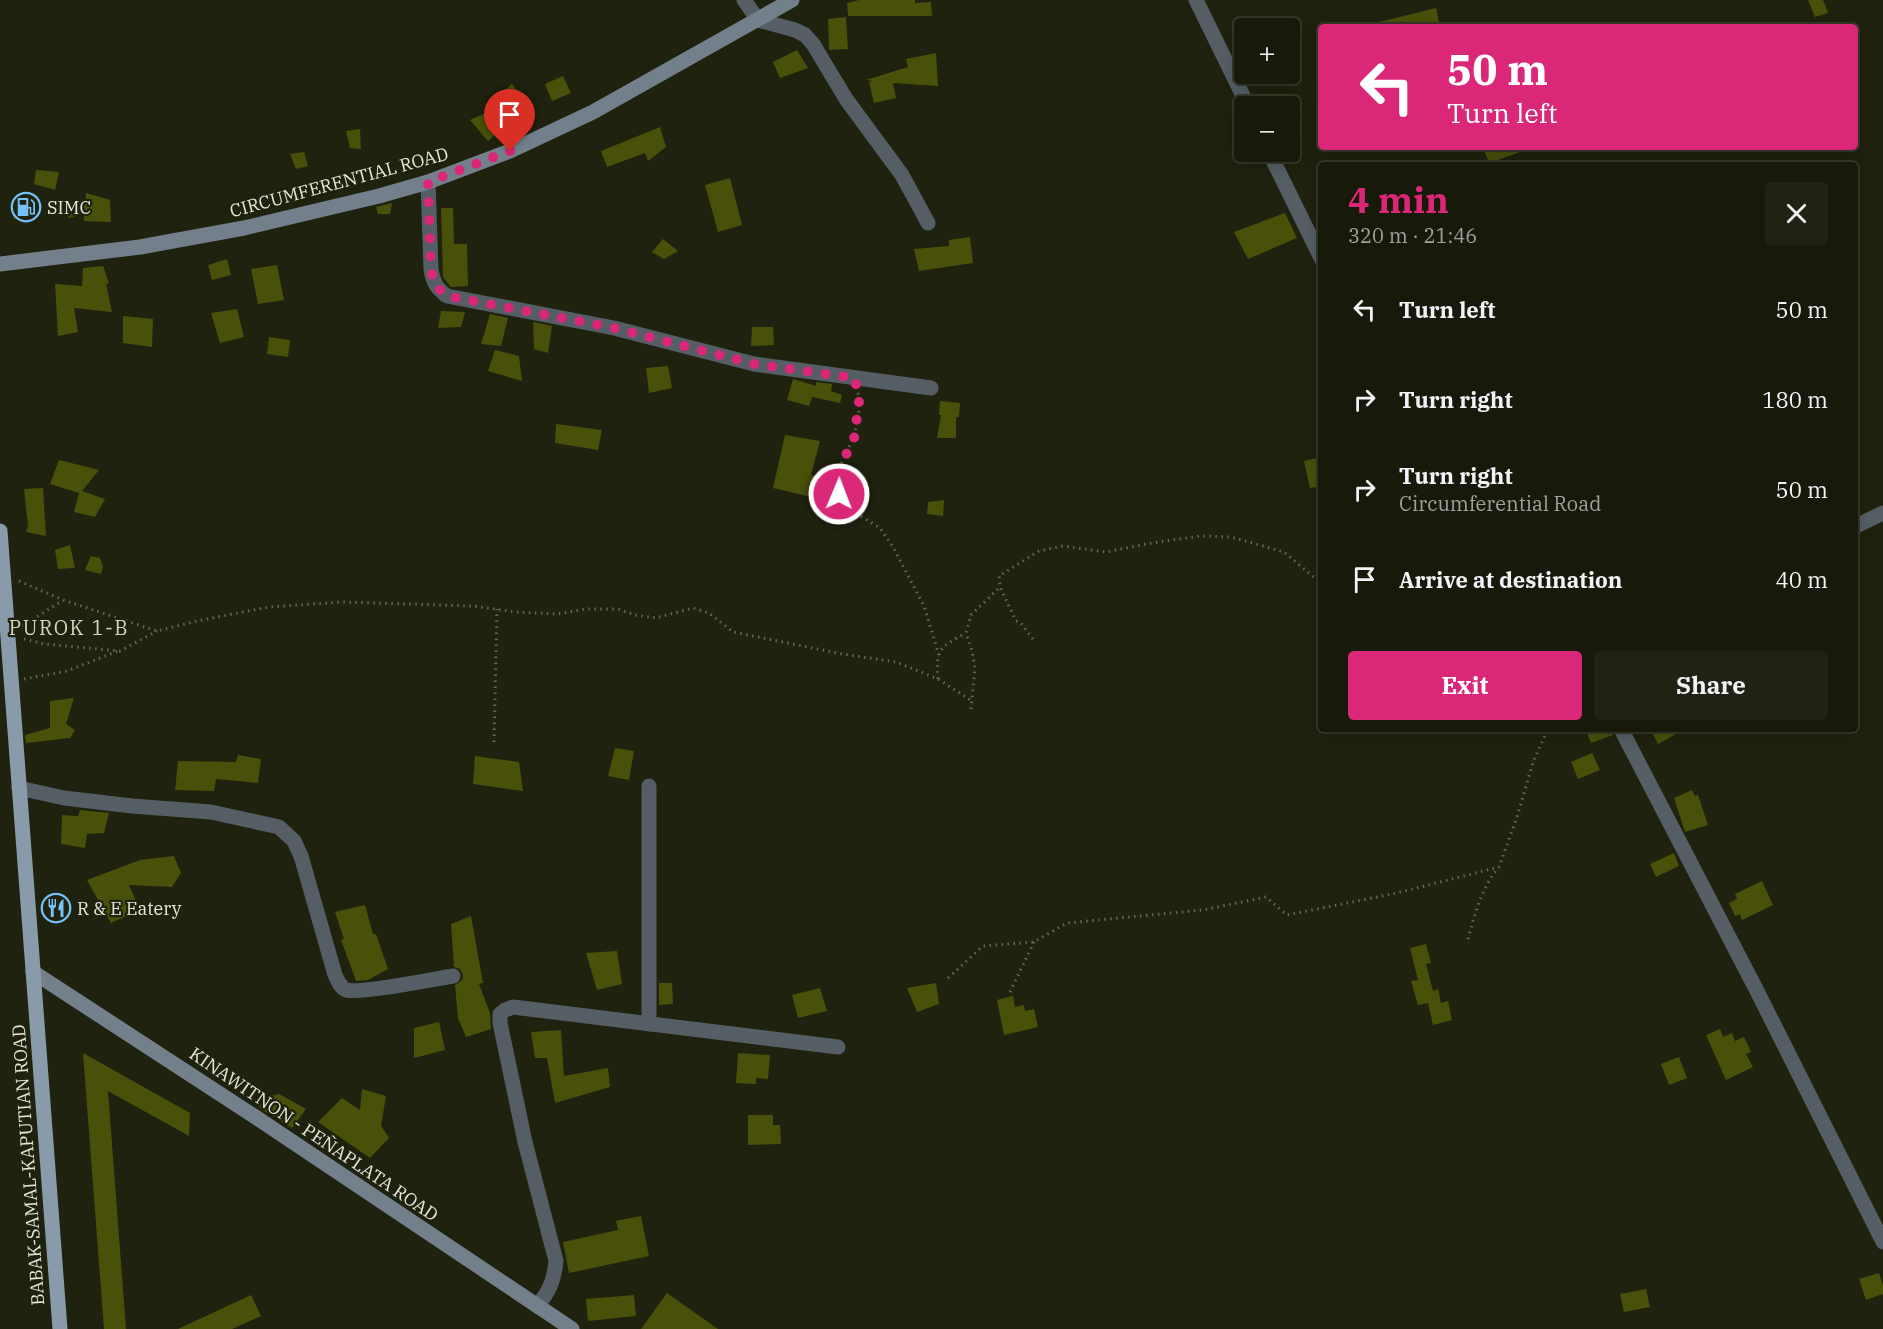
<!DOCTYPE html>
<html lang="en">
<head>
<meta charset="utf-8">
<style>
  body { margin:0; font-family:"IBM Plex Serif",serif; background:#202313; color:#f1f3f6; height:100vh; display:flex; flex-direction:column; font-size:22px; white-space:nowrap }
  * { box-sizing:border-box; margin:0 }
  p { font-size:20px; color:#9ea19c }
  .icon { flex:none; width:33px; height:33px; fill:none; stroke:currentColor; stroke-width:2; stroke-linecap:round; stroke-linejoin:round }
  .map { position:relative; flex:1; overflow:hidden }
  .details { position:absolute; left:1318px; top:162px; width:540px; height:570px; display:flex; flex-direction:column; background:#171a0a; border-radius:6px; box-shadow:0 3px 15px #0003,0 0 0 2px #36382b }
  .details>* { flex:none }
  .hud { position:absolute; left:1318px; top:24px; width:540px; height:126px; border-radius:6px; box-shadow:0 3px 15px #0003,0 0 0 2px #36382b; background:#db2777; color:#fff; overflow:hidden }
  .buttons { position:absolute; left:1234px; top:18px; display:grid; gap:12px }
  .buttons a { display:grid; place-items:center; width:66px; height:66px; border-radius:6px; background:#171a0a; box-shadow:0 3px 15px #0003,0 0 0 2px #36382b; font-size:30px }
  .pin { position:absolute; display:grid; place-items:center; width:51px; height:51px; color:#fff; margin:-62px -26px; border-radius:50% 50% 50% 0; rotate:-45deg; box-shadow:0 0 6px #0007 }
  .pin .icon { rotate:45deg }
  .me { position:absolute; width:66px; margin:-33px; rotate:1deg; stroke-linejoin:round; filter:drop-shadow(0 0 4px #0008) }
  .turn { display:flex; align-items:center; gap:21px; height:126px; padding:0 30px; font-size:27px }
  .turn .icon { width:78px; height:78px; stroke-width:2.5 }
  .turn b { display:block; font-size:42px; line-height:51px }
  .round { display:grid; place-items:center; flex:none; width:63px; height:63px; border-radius:6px; background:#202313 }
  .headline { display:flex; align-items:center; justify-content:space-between; height:102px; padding:0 30px }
  h1 { font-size:36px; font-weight:700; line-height:45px; color:#db2777 }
  .action { display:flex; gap:12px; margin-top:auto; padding:12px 30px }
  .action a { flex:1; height:69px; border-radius:6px; background:#db2777; color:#fff; font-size:24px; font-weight:700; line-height:69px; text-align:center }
  .action a+a { background:#202313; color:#f1f3f6 }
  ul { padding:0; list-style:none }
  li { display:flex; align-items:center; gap:18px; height:90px; padding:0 30px }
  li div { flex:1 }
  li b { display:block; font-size:22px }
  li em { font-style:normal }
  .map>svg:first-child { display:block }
  .building { fill:#49500a }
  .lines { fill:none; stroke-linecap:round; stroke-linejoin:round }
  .path { stroke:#656857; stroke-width:3; stroke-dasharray:1.5 4.5; stroke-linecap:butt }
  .street { stroke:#555e65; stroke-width:15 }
  .secondary { stroke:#73808c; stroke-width:15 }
  .primary { stroke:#899baa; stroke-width:15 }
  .route { stroke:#db2777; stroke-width:10; stroke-dasharray:0 18 }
  .labels { text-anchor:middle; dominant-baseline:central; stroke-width:4.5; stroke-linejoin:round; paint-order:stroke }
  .street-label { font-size:18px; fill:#e4e7da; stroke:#1f220e }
  .poi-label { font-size:18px; fill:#e4e7da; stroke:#1f220e; text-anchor:start }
  .neighbourhood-label { font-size:20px; letter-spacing:1.5px; fill:#d0d5bb; stroke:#1f220e }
</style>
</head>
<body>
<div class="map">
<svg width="1883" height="1329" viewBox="0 0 1883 1329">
  <rect width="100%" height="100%" fill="#1f220e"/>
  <g class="building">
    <polygon points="859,0 915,0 915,3 931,2 932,16 848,16 847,3"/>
    <polygon points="1808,0 1823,0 1828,13 1815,17"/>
    <polygon points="1436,8 1440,27 1379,27 1379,22"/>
    <polygon points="846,17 848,49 829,50 828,19"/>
    <polygon points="797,50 808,68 780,78 773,62"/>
    <polygon points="936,53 938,86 893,83 896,98 874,103 869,82 873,81 866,80 908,67 906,59"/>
    <polygon points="563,76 571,93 552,101 545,84"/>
    <polygon points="512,84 521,95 510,104 501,93"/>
    <polygon points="492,110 505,126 488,141 470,120"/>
    <polygon points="660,127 666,147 648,161 645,153 607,167 601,151"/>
    <polygon points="360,129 361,149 350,148 346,131"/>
    <polygon points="1483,147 1528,147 1529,149 1489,163"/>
    <polygon points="304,152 308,166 296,169 290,154"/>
    <polygon points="36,170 59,172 55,190 34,184"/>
    <polygon points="730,178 742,225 718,232 705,185"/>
    <polygon points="86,193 110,200 111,222 84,221 84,214 68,218 66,204 86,199"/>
    <polygon points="17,194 38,196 35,220 14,219"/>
    <polygon points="392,203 390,214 378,214 376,207"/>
    <polygon points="441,208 453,208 454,244 467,244 468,286 451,287 443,277"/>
    <polygon points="1285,213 1297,238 1248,259 1234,232"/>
    <polygon points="970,237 973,263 919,271 914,249 949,246 949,240"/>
    <polygon points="663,239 678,251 664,259 652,252"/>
    <polygon points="227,259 231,275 212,280 208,265"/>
    <polygon points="277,265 284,300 258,304 251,269"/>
    <polygon points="103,266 109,283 106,284 112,312 74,308 78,332 58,336 55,284 82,286 83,268"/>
    <polygon points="237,309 244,337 220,343 211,313"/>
    <polygon points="441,311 465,312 461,327 438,328"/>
    <polygon points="490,314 508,318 501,346 481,344"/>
    <polygon points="123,316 153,319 152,347 123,343"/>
    <polygon points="533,322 552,326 548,353 534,349"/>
    <polygon points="752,327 773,327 774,345 751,346"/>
    <polygon points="269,337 290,340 288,357 267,354"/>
    <polygon points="495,350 519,356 522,381 488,371"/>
    <polygon points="668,366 672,388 649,393 646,368"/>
    <polygon points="793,379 816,386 816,382 832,384 831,391 842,395 840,403 812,397 809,406 787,400"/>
    <polygon points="940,401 960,403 959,417 956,417 956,438 937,438 941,415 939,415"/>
    <polygon points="556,424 602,430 598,450 555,443"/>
    <polygon points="785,435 820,441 811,475 815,476 811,497 773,488"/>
    <polygon points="1322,457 1322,486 1310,488 1304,461"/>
    <polygon points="59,460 99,470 82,491 105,499 95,517 74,512 79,493 50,484"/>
    <polygon points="43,488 46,536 26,532 28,526 24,489"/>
    <polygon points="944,500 943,516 927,514 928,502"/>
    <polygon points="70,545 75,568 58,569 55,550"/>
    <polygon points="91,556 100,558 103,566 101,574 85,570"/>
    <polygon points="74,698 66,724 75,730 70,738 26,743 25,735 50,728 50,701"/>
    <polygon points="1585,729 1611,729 1613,735 1591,743"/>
    <polygon points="1650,729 1685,729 1658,744"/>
    <polygon points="615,748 634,751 629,780 608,776"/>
    <polygon points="1592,753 1600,770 1578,779 1571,762"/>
    <polygon points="238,755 261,759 258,783 216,779 214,791 175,790 178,761 236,762"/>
    <polygon points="475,756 519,762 523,791 473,784"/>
    <polygon points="1692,790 1695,796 1698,795 1708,825 1685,832 1674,798"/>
    <polygon points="80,810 109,813 104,833 87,834 85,848 61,844 62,815 78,816"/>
    <polygon points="1674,853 1679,866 1656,877 1650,864"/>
    <polygon points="174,856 181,873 172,887 129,885 140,910 111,923 87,880 140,860"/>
    <polygon points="1762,881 1773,905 1742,920 1740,914 1735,916 1729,903 1737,899 1735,894"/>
    <polygon points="365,905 373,934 376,934 388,969 368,980 356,981 341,940 344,939 335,912"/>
    <polygon points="471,916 483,983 479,984 490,1013 491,1029 466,1037 458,1018 455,985 462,980 463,975 460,969 454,967 451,924"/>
    <polygon points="1426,944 1431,963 1426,964 1433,991 1438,989 1441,1003 1448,1001 1452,1020 1433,1025 1428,1003 1418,1005 1411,981 1418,980 1410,948"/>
    <polygon points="617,951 622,984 597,990 586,953"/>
    <polygon points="659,983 672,983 673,1004 659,1005"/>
    <polygon points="936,983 939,1004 917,1012 907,988"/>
    <polygon points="820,988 827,1011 798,1018 792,995"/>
    <polygon points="1013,996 1015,1007 1024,1005 1025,1011 1034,1009 1038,1027 1004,1035 997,1000"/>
    <polygon points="439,1022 445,1050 414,1058 414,1028"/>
    <polygon points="1720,1029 1723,1037 1732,1033 1735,1041 1744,1037 1751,1052 1746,1054 1753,1067 1726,1080 1706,1035"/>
    <polygon points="561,1030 564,1076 608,1068 610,1087 555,1103 547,1058 535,1058 531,1032"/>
    <polygon points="83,1053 190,1113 189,1136 108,1091 126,1329 104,1329"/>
    <polygon points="738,1053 770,1055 768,1079 756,1078 756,1084 736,1083"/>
    <polygon points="1679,1057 1687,1078 1669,1085 1661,1064"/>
    <polygon points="362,1089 386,1096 381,1126 389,1138 370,1158 318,1122 342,1098 360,1110"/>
    <polygon points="279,1094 306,1109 292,1128 261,1109 256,1100"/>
    <polygon points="748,1115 773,1115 773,1125 780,1125 781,1144 748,1145"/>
    <polygon points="641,1216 649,1256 569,1273 563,1242 618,1230 616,1221"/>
    <polygon points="1879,1273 1883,1285 1883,1294 1866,1300 1859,1279"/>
    <polygon points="1646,1289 1650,1307 1624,1312 1620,1294"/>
    <polygon points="667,1293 718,1329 641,1329"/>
    <polygon points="251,1295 261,1316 232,1329 178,1329"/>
    <polygon points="634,1295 636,1316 588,1321 586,1299"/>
  </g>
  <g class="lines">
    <g class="path">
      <path d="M858,393C864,424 846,452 834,479L839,494L862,517L880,528L893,547L924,606L939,655"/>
      <polyline points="19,581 63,600 157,631 197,621 269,607 342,602 473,606 515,612 557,614 586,609 618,609 635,615 656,618 693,608 709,613 733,632 842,654 896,662 938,679 972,701"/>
      <polyline points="22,626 62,601"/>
      <polyline points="24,639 44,644 120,651 157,631"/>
      <polyline points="1033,639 1020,622 1016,621 1000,587 999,576 1039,551 1063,546 1106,552 1152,543 1200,536 1231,537 1284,552 1322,584"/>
      <polyline points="24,679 67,671 118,651"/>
      <path d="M938,679C935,648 941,647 966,633"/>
      <polyline points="971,709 975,668 972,651 966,633 971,615 1000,587"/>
      <polyline points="494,742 497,609"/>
      <path d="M1468,939C1475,914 1481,889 1498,868"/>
      <polyline points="948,978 983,946 1034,942 1067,923 1203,910 1266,897 1287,915 1397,893 1499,867 1517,817 1533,762 1548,729"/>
      <polyline points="1010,992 1034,942"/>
    </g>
    <g class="street">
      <polyline points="744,0 758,20 795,30 805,35 813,44 846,99 902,175 928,223"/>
      <polyline points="1196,0 1248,106"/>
      <polyline points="1269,152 1322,260"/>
      <path d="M428,182L431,269C433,282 436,288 447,296L614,328L754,364L931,388"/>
      <polyline points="1856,526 1883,513"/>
      <polyline points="1621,729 1757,991 1883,1242"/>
      <polyline points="649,786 649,1024"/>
      <path d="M19,788L64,798L132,806L211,812L279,827L294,841L301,856L335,975C338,981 340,987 346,990C360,994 434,979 453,976"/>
      <path d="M537,1306C550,1291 554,1280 556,1261L525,1142L500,1023V1014L505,1010L513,1007L838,1047"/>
    </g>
    <g class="secondary">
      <polyline points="0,264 140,247 244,228 379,196 428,182 510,151 593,112 792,0"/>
      <polyline points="33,972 257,1118 572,1329"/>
    </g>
    <polyline class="primary" points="0,531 60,1329"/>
  </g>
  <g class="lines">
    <path class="route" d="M510,151L428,182L431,269C433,282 436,288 447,296L614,328L754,364L855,378L859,402L854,439L834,479L839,494"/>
  </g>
  <defs>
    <g id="fuel-ring" transform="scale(1.5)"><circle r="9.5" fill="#1f220e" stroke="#77bff7" stroke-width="1.5"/><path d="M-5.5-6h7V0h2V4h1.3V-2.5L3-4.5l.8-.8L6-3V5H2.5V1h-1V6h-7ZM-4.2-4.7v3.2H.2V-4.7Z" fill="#77bff7"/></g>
    <g id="restaurant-ring" transform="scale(1.5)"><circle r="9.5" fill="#1f220e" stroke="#77bff7" stroke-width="1.5"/><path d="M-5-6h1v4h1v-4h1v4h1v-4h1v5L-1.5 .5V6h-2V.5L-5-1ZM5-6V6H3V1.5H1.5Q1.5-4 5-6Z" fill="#77bff7"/></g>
  </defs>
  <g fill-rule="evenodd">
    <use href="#fuel-ring" x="26" y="207"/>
    <use href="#restaurant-ring" x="56" y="908"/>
  </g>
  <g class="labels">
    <g class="street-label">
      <text transform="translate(339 182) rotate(-15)">CIRCUMFERENTIAL ROAD</text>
      <text transform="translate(314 1134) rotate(34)">KINAWITNON - PEÑAPLATA ROAD</text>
      <text transform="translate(28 1165) rotate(-94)">BABAK-SAMAL-KAPUTIAN ROAD</text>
    </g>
    <g class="poi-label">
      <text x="47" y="207">SIMC</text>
      <text x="77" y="908">R &amp; E Eatery</text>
    </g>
    <g class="neighbourhood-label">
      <text x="69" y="627">PUROK 1-B</text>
    </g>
  </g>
</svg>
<div class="buttons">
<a>+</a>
<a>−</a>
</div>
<div class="pin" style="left:510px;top:151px;background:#d93025"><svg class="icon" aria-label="arrive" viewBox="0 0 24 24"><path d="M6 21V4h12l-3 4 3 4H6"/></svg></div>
<svg class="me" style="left:839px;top:494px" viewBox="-20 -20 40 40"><circle r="17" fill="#db2777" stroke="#fff" stroke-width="3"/><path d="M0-11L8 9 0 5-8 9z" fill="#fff"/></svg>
<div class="hud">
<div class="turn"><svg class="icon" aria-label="left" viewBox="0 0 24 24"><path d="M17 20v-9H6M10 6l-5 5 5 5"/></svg><div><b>50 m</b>Turn left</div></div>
</div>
<section class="details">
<div class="headline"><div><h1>4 min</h1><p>320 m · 21:46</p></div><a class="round"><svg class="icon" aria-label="close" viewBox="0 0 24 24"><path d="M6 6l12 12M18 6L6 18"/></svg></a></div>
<ul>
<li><svg class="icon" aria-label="left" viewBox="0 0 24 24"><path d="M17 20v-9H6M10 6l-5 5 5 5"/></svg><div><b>Turn left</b></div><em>50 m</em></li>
<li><svg class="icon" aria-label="right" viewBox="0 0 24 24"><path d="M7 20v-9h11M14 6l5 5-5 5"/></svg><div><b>Turn right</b></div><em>180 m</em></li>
<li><svg class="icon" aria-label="right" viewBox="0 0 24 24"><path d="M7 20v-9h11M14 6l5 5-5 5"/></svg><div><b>Turn right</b><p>Circumferential Road</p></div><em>50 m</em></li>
<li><svg class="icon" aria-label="arrive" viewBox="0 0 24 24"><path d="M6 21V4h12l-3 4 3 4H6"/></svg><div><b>Arrive at destination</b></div><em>40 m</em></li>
</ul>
<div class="action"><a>Exit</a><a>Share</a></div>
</section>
</div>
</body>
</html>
